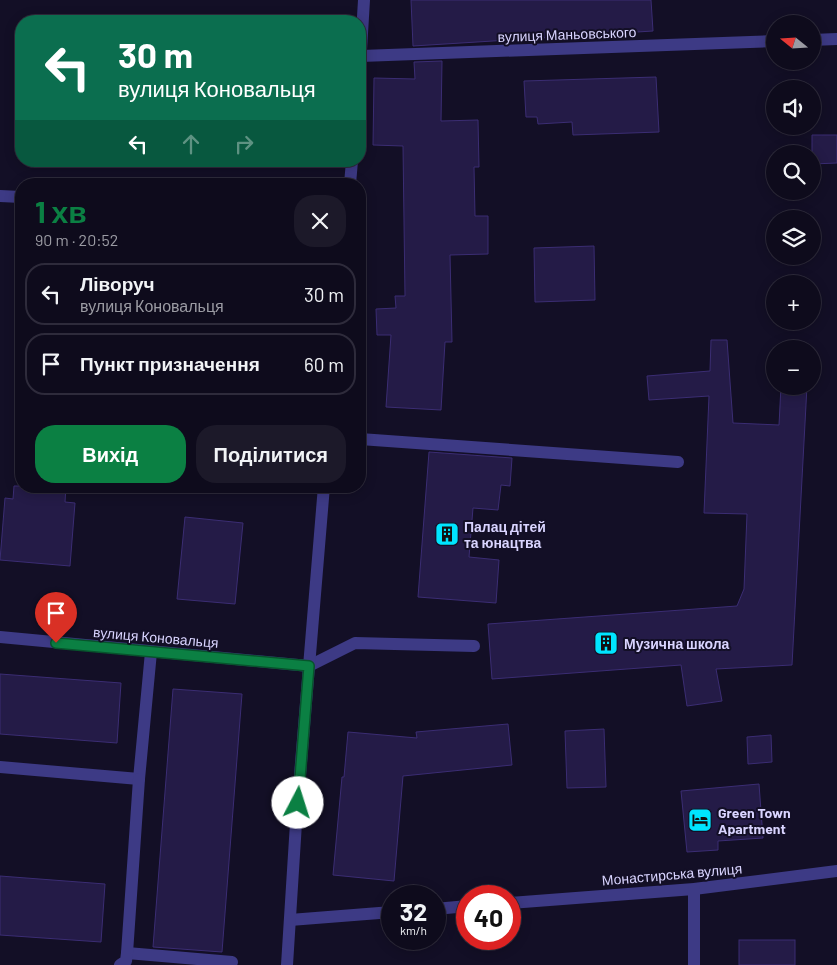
<!DOCTYPE html>
<html lang="uk">
<head>
<meta charset="utf-8">
<style>
  body { margin:0; font-family:Barlow,sans-serif; background:#1c1929; color:#f1f3f6; height:100vh; display:flex; flex-direction:column; font-size:19px; white-space:nowrap }
  * { box-sizing:border-box; margin:0 }
  p { font-size:16px; color:#9b9ba3 }
  .icon { flex:none; width:28px; height:28px; fill:none; stroke:currentColor; stroke-width:2; stroke-linecap:round; stroke-linejoin:round }
  .map { position:relative; flex:1; overflow:hidden }
  .details { position:absolute; left:15px; top:178px; width:351px; height:315px; display:flex; flex-direction:column; background:#0e0b1c; border-radius:20px; box-shadow:0 2px 12px #0003,0 0 0 1px #2e2b3b }
  .details>* { flex:none }
  .banner { position:absolute; left:15px; top:15px; width:351px; height:152px; border-radius:20px; box-shadow:0 2px 12px #0003,0 0 0 1px #2e2b3b; background:#0b6e4f; color:#fff; overflow:hidden }
  .needle { width:32px; rotate:288deg }
  .tools { position:absolute; left:766px; top:15px; display:grid; gap:10px }
  .tools a { display:grid; place-items:center; width:55px; height:55px; border-radius:50%; background:#0e0b1c; box-shadow:0 2px 12px #0003,0 0 0 1px #2e2b3b; font-size:25px }
  .speed { position:absolute; left:381px; top:885px; display:flex; gap:10px; font-size:25px; font-weight:700; text-align:center }
  .speed>* { display:grid; place-content:center; width:65px; height:65px; border-radius:50%; background:#0e0b1c; box-shadow:0 2px 12px #0003,0 0 0 1px #2e2b3b; line-height:1 }
  .speed small { font-size:12px; font-weight:400 }
  .speed .limit { border:8px solid #d22; background:#fff; color:#111 }
  .pin { position:absolute; display:grid; place-items:center; width:42px; height:42px; color:#fff; margin:-51px -21px; border-radius:50% 50% 50% 0; rotate:-45deg; box-shadow:0 0 5px #0007 }
  .pin .icon { rotate:45deg }
  .me { position:absolute; width:55px; margin:-28px; rotate:5deg; stroke-linejoin:round; filter:drop-shadow(0 0 4px #0008) }
  .turn { display:flex; align-items:center; gap:18px; height:105px; padding:0 20px; font-size:22px }
  .turn .icon { width:65px; height:65px; stroke-width:2.5 }
  .turn b { display:block; font-size:35px; line-height:42px }
  .lanes { display:flex; align-items:center; height:48px; padding:0 20px; background:#0003; justify-content:center; gap:25px; direction:ltr }
  .lanes .off { opacity:.35 }
  .round { display:grid; place-items:center; flex:none; width:52px; height:52px; border-radius:20px; background:#1c1929 }
  .overview { display:flex; align-items:center; justify-content:space-between; height:85px; padding:0 20px }
  h1 { font-size:30px; font-weight:700; line-height:38px; color:#0b8043 }
  .cta { display:flex; gap:10px; margin-top:auto; padding:10px 20px }
  .cta a { flex:1; height:58px; border-radius:20px; background:#0b8043; color:#fff; font-size:20px; font-weight:700; line-height:58px; text-align:center }
  .cta a+a { background:#1c1929; color:#f1f3f6 }
  ul { padding:0; list-style:none }
  li { display:flex; align-items:center; gap:15px; height:62px; margin:0 10px 8px; padding:0 10px; border:2px solid #2e2b3b; border-radius:20px }
  li div { flex:1 }
  li b { display:block; font-size:19px }
  li em { font-style:normal }
  .map>svg:first-child { display:block }
  .building { fill:#241b47; stroke:#3b2d73 }
  .lines { fill:none; stroke-linecap:round; stroke-linejoin:round }
  .service { stroke:#3d3a85; stroke-width:12 }
  .minor { stroke:#3d3a85; stroke-width:12 }
  .tertiary { stroke:#3d3a85; stroke-width:12 }
  .route-casing { stroke:#07532c; stroke-width:12 }
  .route { stroke:#0b8043; stroke-width:9 }
  .labels { text-anchor:middle; dominant-baseline:central; stroke-width:4; stroke-linejoin:round; paint-order:stroke }
  .street-label { font-size:14px; fill:#d9d4ff; stroke:#130f26 }
  .poi-label { font-size:14px; font-weight:bold; fill:#d9d4ff; stroke:#130f26; text-anchor:start }
</style>
</head>
<body>
<div class="map">
<svg width="837" height="965" viewBox="0 0 837 965">
  <rect width="100%" height="100%" fill="#130f26"/>
  <g class="building">
    <polygon points="411,0 651,0 653,31 413,46"/>
    <polygon points="442,61 441,121 478,120 479,167 474,167 475,216 488,216 488,254 450,255 452,342 445,342 441,410 386,407 391,335 377,335 376,309 396,308 395,296 405,296 403,146 373,145 374,78 415,79 414,62"/>
    <polygon points="656,77 659,132 573,135 572,122 538,124 537,117 526,117 524,81"/>
    <polygon points="812,135 837,135 837,163 812,164"/>
    <polygon points="594,246 595,300 535,302 534,248"/>
    <polygon points="711,340 727,340 733,423 779,425 781,386 807,386 792,665 716,669 722,701 687,706 681,665 492,679 488,624 737,606 744,589 747,514 704,513 709,396 649,400 647,376 710,371"/>
    <polygon points="429,452 512,458 510,486 501,485 498,510 473,508 469,557 499,560 496,603 418,597"/>
    <polygon points="14,486 66,486 65,502 75,503 70,566 0,560 5,498 13,499"/>
    <polygon points="185,517 243,523 235,604 177,599"/>
    <polygon points="0,674 121,683 117,743 0,734"/>
    <polygon points="173,689 242,694 222,952 153,947"/>
    <polygon points="508,724 512,765 403,776 394,881 333,875 342,777 344,777 348,732 417,738 416,732"/>
    <polygon points="604,729 606,787 567,788 565,731"/>
    <polygon points="771,735 772,762 748,764 747,737"/>
    <polygon points="759,784 763,838 718,841 718,850 687,852 681,791"/>
    <polygon points="0,876 105,884 101,942 0,935"/>
    <rect x="739" y="940" width="56" height="25"/>
  </g>
  <g class="lines">
    <g class="service">
      <polyline points="360,439 678,462"/>
      <polyline points="309,666 355,643 474,646"/>
      <polyline points="0,767 139,779 151,652"/>
      <polyline points="127,953 232,962"/>
      <polyline points="120,965 126,961 127,953 139,779"/>
    </g>
    <g class="minor">
      <polyline points="812,40 837,39"/>
      <polyline points="361,56 775,41"/>
      <polyline points="0,196 21,197"/>
      <polyline points="0,637 309,666"/>
      <polyline points="510,903 694,889 837,871"/>
      <polyline points="435,909 468,906"/>
      <polyline points="290,920 392,912"/>
      <polyline points="694,965 694,889"/>
    </g>
    <g class="tertiary">
      <polyline points="360,67 364,0"/>
      <polyline points="350,184 352,161"/>
      <polyline points="287,965 296,823 324,486"/>
    </g>
  </g>
  <g class="lines">
    <g class="route-casing">
      <polyline id="route" points="56,643 309,666 298,803"/>
    </g>
    <use href="#route" class="route"/>
  </g>
  <defs>
    <g id="building-square" transform="scale(1.25)"><rect x="-9" y="-9" width="18" height="18" rx="4" fill="#00e5ff" stroke="#130f26"/><path d="M-4-6H4V6H1V3H-1V6H-4ZM-2.5-4.3h1.7v1.8h-1.7ZM.8-4.3h1.7v1.8H.8ZM-2.5-1h1.7V.8h-1.7ZM.8-1h1.7V.8H.8Z" fill="#111"/></g>
    <g id="hotel-square" transform="scale(1.25)"><rect x="-9" y="-9" width="18" height="18" rx="4" fill="#00e5ff" stroke="#130f26"/><path d="M-6-4.5h1.5V1H6V5H4.5V3h-9V5H-6ZM-4 0a1.8 1.8 0 1 1 3.6 0ZM.5 0V-2.5h3Q6-2.5 6 0Z" fill="#111"/></g>
  </defs>
  <g fill-rule="evenodd">
    <use href="#building-square" x="447" y="534"/>
    <use href="#building-square" x="606" y="643"/>
    <use href="#hotel-square" x="700" y="820"/>
  </g>
  <g class="labels">
    <g class="street-label">
      <text transform="translate(567 34) rotate(-2)">вулиця Маньовського</text>
      <text transform="translate(156 637) rotate(5)">вулиця Коновальця</text>
      <text transform="translate(672 874) rotate(-5)">Монастирська вулиця</text>
    </g>
    <g class="poi-label">
      <text x="464" y="526">Палац дітей<tspan x="464" dy="16">та юнацтва</tspan></text>
      <text x="624" y="643">Музична школа</text>
      <text x="718" y="812">Green Town<tspan x="718" dy="16">Apartment</tspan></text>
    </g>
  </g>
</svg>
<div class="tools">
<a><svg class="needle" viewBox="-14 -14 28 28"><path d="M0-13l5 13h-10z" fill="#e53935"/><path d="M0 13l5-13h-10z" fill="#9b9ba3"/></svg></a>
<a><svg class="icon" aria-label="sound" viewBox="0 0 24 24"><path d="M4 9h4l5-4v14l-5-4H4zM17 9q2 3 0 6"/></svg></a>
<a><svg class="icon" aria-label="search" viewBox="0 0 24 24"><circle cx="10" cy="10" r="6"/><path d="M15 15l6 6"/></svg></a>
<a><svg class="icon" aria-label="layers" viewBox="0 0 24 24"><path d="M12 4l9 5-9 5-9-5zM3 14l9 5 9-5"/></svg></a>
<a>+</a>
<a>−</a>
</div>
<div class="speed"><div>32<small>km/h</small></div><div class="limit">40</div></div>
<div class="pin" style="left:56px;top:643px;background:#d93025"><svg class="icon" aria-label="arrive" viewBox="0 0 24 24"><path d="M6 21V4h12l-3 4 3 4H6"/></svg></div>
<svg class="me" style="left:298px;top:803px" viewBox="-20 -20 40 40"><circle r="19" fill="#fff"/><path d="M0-13L10 11 0 6-10 11z" fill="#0b8043"/></svg>
<div class="banner">
<div class="turn"><svg class="icon" aria-label="left" viewBox="0 0 24 24"><path d="M17 20v-9H6M10 6l-5 5 5 5"/></svg><div><b>30 m</b>вулиця Коновальця</div></div>
<div class="lanes"><svg class="icon" aria-label="left" viewBox="0 0 24 24"><path d="M17 20v-9H6M10 6l-5 5 5 5"/></svg><svg class="icon off" aria-label="ahead" viewBox="0 0 24 24"><path d="M12 20V5M6 11l6-6 6 6"/></svg><svg class="icon off" aria-label="right" viewBox="0 0 24 24"><path d="M7 20v-9h11M14 6l5 5-5 5"/></svg></div>
</div>
<section class="details">
<div class="overview"><div><h1>1 хв</h1><p>90 m · 20:52</p></div><a class="round"><svg class="icon" aria-label="close" viewBox="0 0 24 24"><path d="M6 6l12 12M18 6L6 18"/></svg></a></div>
<ul>
<li><svg class="icon" aria-label="left" viewBox="0 0 24 24"><path d="M17 20v-9H6M10 6l-5 5 5 5"/></svg><div><b>Ліворуч</b><p>вулиця Коновальця</p></div><em>30 m</em></li>
<li><svg class="icon" aria-label="arrive" viewBox="0 0 24 24"><path d="M6 21V4h12l-3 4 3 4H6"/></svg><div><b>Пункт призначення</b></div><em>60 m</em></li>
</ul>
<div class="cta"><a>Вихід</a><a>Поділитися</a></div>
</section>
</div>
</body>
</html>
